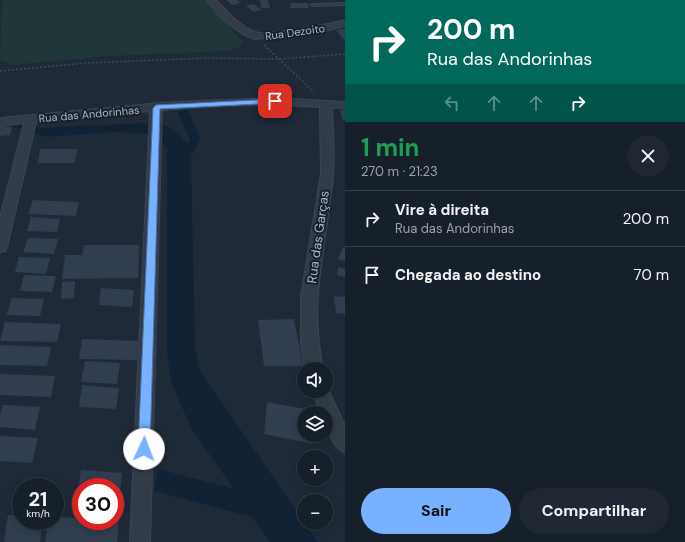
<!DOCTYPE html>
<html lang="pt">
<head>
<meta charset="utf-8">
<style>
  body { margin:0; font-family:"DM Sans",sans-serif; background:#1f2832; color:#f1f3f6; height:100vh; display:flex; flex-direction:column; font-size:15px; white-space:nowrap }
  * { box-sizing:border-box; margin:0 }
  p { font-size:13px; color:#9ea3a8 }
  .icon { flex:none; width:22px; height:22px; fill:none; stroke:currentColor; stroke-width:2; stroke-linecap:round; stroke-linejoin:round }
  .map { position:relative; flex:1; overflow:hidden }
  .details { display:flex; flex-direction:column; background:#16202a; width:340px }
  .details>* { flex:none }
  .hud { background:#00695c; color:#fff; overflow:hidden }
  .tools { position:absolute; left:297px; top:362px; display:grid; gap:8px }
  .tools a { display:grid; place-items:center; width:36px; height:36px; border-radius:50%; background:#16202a; box-shadow:0 2px 10px #0003,0 0 0 1px #353e47; font-size:20px }
  .speed { position:absolute; left:12px; top:478px; display:flex; gap:8px; font-size:20px; font-weight:700; text-align:center }
  .speed>* { display:grid; place-content:center; width:52px; height:52px; border-radius:50%; background:#16202a; box-shadow:0 2px 10px #0003,0 0 0 1px #353e47; line-height:1 }
  .speed small { font-size:10px; font-weight:400 }
  .speed .limit { border:6px solid #d22; background:#fff; color:#111 }
  .pin { position:absolute; display:grid; place-items:center; width:34px; height:34px; color:#fff; margin:-17px; border-radius:8px; box-shadow:0 2px 6px #0006 }
  .me { position:absolute; width:44px; margin:-22px; rotate:2deg; stroke-linejoin:round; filter:drop-shadow(0 0 3px #0008) }
  .turn { display:flex; align-items:center; gap:14px; height:84px; padding:0 16px; font-size:18px }
  .turn .icon { width:52px; height:52px; stroke-width:2.5 }
  .turn b { display:block; font-size:28px; line-height:34px }
  .lanes { display:flex; align-items:center; height:38px; padding:0 16px; background:#0003; justify-content:center; gap:20px; direction:ltr }
  .lanes .off { opacity:.35 }
  .round { display:grid; place-items:center; flex:none; width:42px; height:42px; border-radius:21px; background:#1f2832 }
  .headline { display:flex; align-items:center; justify-content:space-between; height:68px; padding:0 16px }
  h1 { font-size:24px; font-weight:700; line-height:30px; color:#1e9e55 }
  .cta { display:flex; gap:8px; margin-top:auto; padding:8px 16px }
  .cta a { flex:1; height:46px; border-radius:24px; background:#77b1ff; color:#111; font-size:16px; font-weight:700; line-height:46px; text-align:center }
  .cta a+a { background:#1f2832; color:#f1f3f6 }
  ul { padding:0; list-style:none }
  li { display:flex; align-items:center; gap:12px; height:56px; padding:0 16px; border-top:1px solid #353e47 }
  li div { flex:1 }
  li b { display:block; font-size:15px }
  li em { font-style:normal }
  main { display:flex; flex:1; min-height:0 }
  .map>svg:first-child { display:block }
  .green { fill:#203739 }
  .water { fill:#122235 }
  .building { fill:#303e4f }
  .lines { fill:none; stroke-linecap:round; stroke-linejoin:round }
  .service-casing { stroke:#3b4552; stroke-width:2 }
  .minor-casing { stroke:#3b4552; stroke-width:2 }
  .path { stroke:#385051; stroke-width:1.5; stroke-dasharray:2 2; stroke-linecap:butt }
  .service { fill:#323c48; fill-rule:evenodd }
  .minor { fill:#323c48; fill-rule:evenodd }
  .route { fill:#77b1ff; stroke:#4d73a6 }
  .labels { text-anchor:middle; dominant-baseline:central; stroke-width:4; stroke-linejoin:round; paint-order:stroke }
  .far-street-label { font-size:11px; fill:#abb7c5; stroke:#17212d }
  .street-label { font-size:13px; fill:#abb7c5; stroke:#17212d }
</style>
</head>
<body>
<main>
<div class="map">
<svg width="345" height="542" viewBox="0 0 345 542">
  <rect width="100%" height="100%" fill="#1e2a38"/>
  <polygon class="green" points="2,0 206,0 243,42 240,47 225,51 110,56 11,65 0,60"/>
  <polygon class="water" points="188,110 200,139 191,156 195,349 200,371 318,542 270,542 252,517 154,491 158,469 234,489 192,430 171,382 167,351 167,150 161,141 147,134 115,132 46,137 0,122 0,116 42,128 145,123 162,124 175,130 188,144 190,139 177,111"/>
  <g class="building">
    <polygon points="226,0 237,0 240,3 232,5"/>
    <polygon points="260,0 268,0 270,8 261,8"/>
    <polygon points="290,3 308,3 309,8 291,8"/>
    <polygon points="254,4 261,10 254,12 246,6"/>
    <polygon points="345,29 345,41 336,30"/>
    <polygon points="340,110 345,110 345,120 342,119"/>
    <polygon points="0,127 12,127 10,135 0,136"/>
    <polygon points="40,149 77,149 75,163 38,163"/>
    <polygon points="33,200 79,202 76,216 28,214"/>
    <polygon points="31,217 60,219 57,232 27,231"/>
    <polygon points="28,238 58,239 54,254 23,252"/>
    <polygon points="84,245 139,245 138,278 62,279 65,255 82,255"/>
    <polygon points="343,247 345,248 345,261 338,259"/>
    <polygon points="19,257 50,258 46,274 15,272"/>
    <polygon points="338,267 345,269 345,277 337,275"/>
    <polygon points="24,275 56,276 52,292 20,291"/>
    <polygon points="75,281 74,298 61,299 62,282"/>
    <polygon points="101,288 134,290 132,307 99,305"/>
    <polygon points="334,296 345,297 345,314 336,313"/>
    <polygon points="12,298 44,299 40,316 6,315"/>
    <polygon points="294,319 303,366 264,366 258,320"/>
    <polygon points="5,322 61,324 57,342 0,341"/>
    <polygon points="82,339 138,341 137,360 79,359"/>
    <polygon points="0,345 51,347 47,366 0,365"/>
    <polygon points="85,361 120,363 117,384 81,382"/>
    <polygon points="0,374 55,376 51,397 0,395"/>
    <polygon points="82,385 119,388 116,409 79,407"/>
    <polygon points="267,402 315,411 314,413 304,413 304,435 313,435 313,444 264,434"/>
    <polygon points="3,405 40,407 35,430 0,427 0,414"/>
    <polygon points="0,436 38,438 32,463 0,461"/>
    <polygon points="81,470 122,473 119,500 115,499 115,487 81,487 81,497 77,497"/>
    <polygon points="8,515 21,515 21,521 42,521 40,542 4,542"/>
    <polygon points="55,517 81,518 81,521 119,519 117,542 45,542 48,521 55,521"/>
  </g>
  <g class="lines">
    <g class="service-casing">
      <polygon id="service" points="345,3 345,5 313,6 311,5 313,4"/>
    </g>
    <g class="minor-casing">
      <g id="minor">
        <path d="M206,0H216C227,11 238,25 254,32C264,36 331,24 345,20V26L321,32L255,39C236,34 218,15 206,0Z"/>
        <path d="M275,98L345,102V108H332C333,130 335,153 333,175C327,244 308,298 323,369H305L301,345V296L321,174L320,107C268,103 214,105 162,110L150,542H130L150,111L36,122L7,247L5,251L0,252V218L24,123L0,126V118L172,102Z"/>
        <path d="M326,385L345,426V453C331,447 326,427 326,413H321L312,391H326Z"/>
      </g>
    </g>
    <g class="path">
      <polyline points="264,45 314,92"/>
      <polyline points="0,71 87,63 206,58 279,59 345,54"/>
    </g>
    <use href="#service" class="service"/>
    <use href="#minor" class="minor"/>
  </g>
  <polygon class="route" points="275,99 279,101 278,103 160,109 150,449 148,453 144,454 140,453 138,449 153,108 156,105"/>
  <g class="labels">
    <g class="far-street-label">
      <text transform="translate(295 32) rotate(-8)">Rua Dezoito</text>
      <text transform="translate(89 114) rotate(-5)">Rua das Andorinhas</text>
    </g>
    <g class="street-label">
      <text transform="translate(318 237) rotate(-82)">Rua das Garças</text>
    </g>
  </g>
</svg>
<div class="tools">
<a><svg class="icon" aria-label="sound" viewBox="0 0 24 24"><path d="M4 9h4l5-4v14l-5-4H4zM17 9q2 3 0 6"/></svg></a>
<a><svg class="icon" aria-label="layers" viewBox="0 0 24 24"><path d="M12 4l9 5-9 5-9-5zM3 14l9 5 9-5"/></svg></a>
<a>+</a>
<a>−</a>
</div>
<div class="speed"><div>21<small>km/h</small></div><div class="limit">30</div></div>
<div class="pin" style="left:275px;top:101px;background:#d93025"><svg class="icon" aria-label="arrive" viewBox="0 0 24 24"><path d="M6 21V4h12l-3 4 3 4H6"/></svg></div>
<svg class="me" style="left:144px;top:449px" viewBox="-20 -20 40 40"><circle r="19" fill="#fff"/><path d="M0-13L10 11 0 6-10 11z" fill="#77b1ff"/></svg>
</div>
<section class="details">
<div class="hud">
<div class="turn"><svg class="icon" aria-label="right" viewBox="0 0 24 24"><path d="M7 20v-9h11M14 6l5 5-5 5"/></svg><div><b>200 m</b>Rua das Andorinhas</div></div>
<div class="lanes"><svg class="icon off" aria-label="left" viewBox="0 0 24 24"><path d="M17 20v-9H6M10 6l-5 5 5 5"/></svg><svg class="icon off" aria-label="ahead" viewBox="0 0 24 24"><path d="M12 20V5M6 11l6-6 6 6"/></svg><svg class="icon off" aria-label="ahead" viewBox="0 0 24 24"><path d="M12 20V5M6 11l6-6 6 6"/></svg><svg class="icon" aria-label="right" viewBox="0 0 24 24"><path d="M7 20v-9h11M14 6l5 5-5 5"/></svg></div>
</div>
<div class="headline"><div><h1>1 min</h1><p>270 m · 21:23</p></div><a class="round"><svg class="icon" aria-label="close" viewBox="0 0 24 24"><path d="M6 6l12 12M18 6L6 18"/></svg></a></div>
<ul>
<li><svg class="icon" aria-label="right" viewBox="0 0 24 24"><path d="M7 20v-9h11M14 6l5 5-5 5"/></svg><div><b>Vire à direita</b><p>Rua das Andorinhas</p></div><em>200 m</em></li>
<li><svg class="icon" aria-label="arrive" viewBox="0 0 24 24"><path d="M6 21V4h12l-3 4 3 4H6"/></svg><div><b>Chegada ao destino</b></div><em>70 m</em></li>
</ul>
<div class="cta"><a>Sair</a><a>Compartilhar</a></div>
</section>
</main>
</body>
</html>
